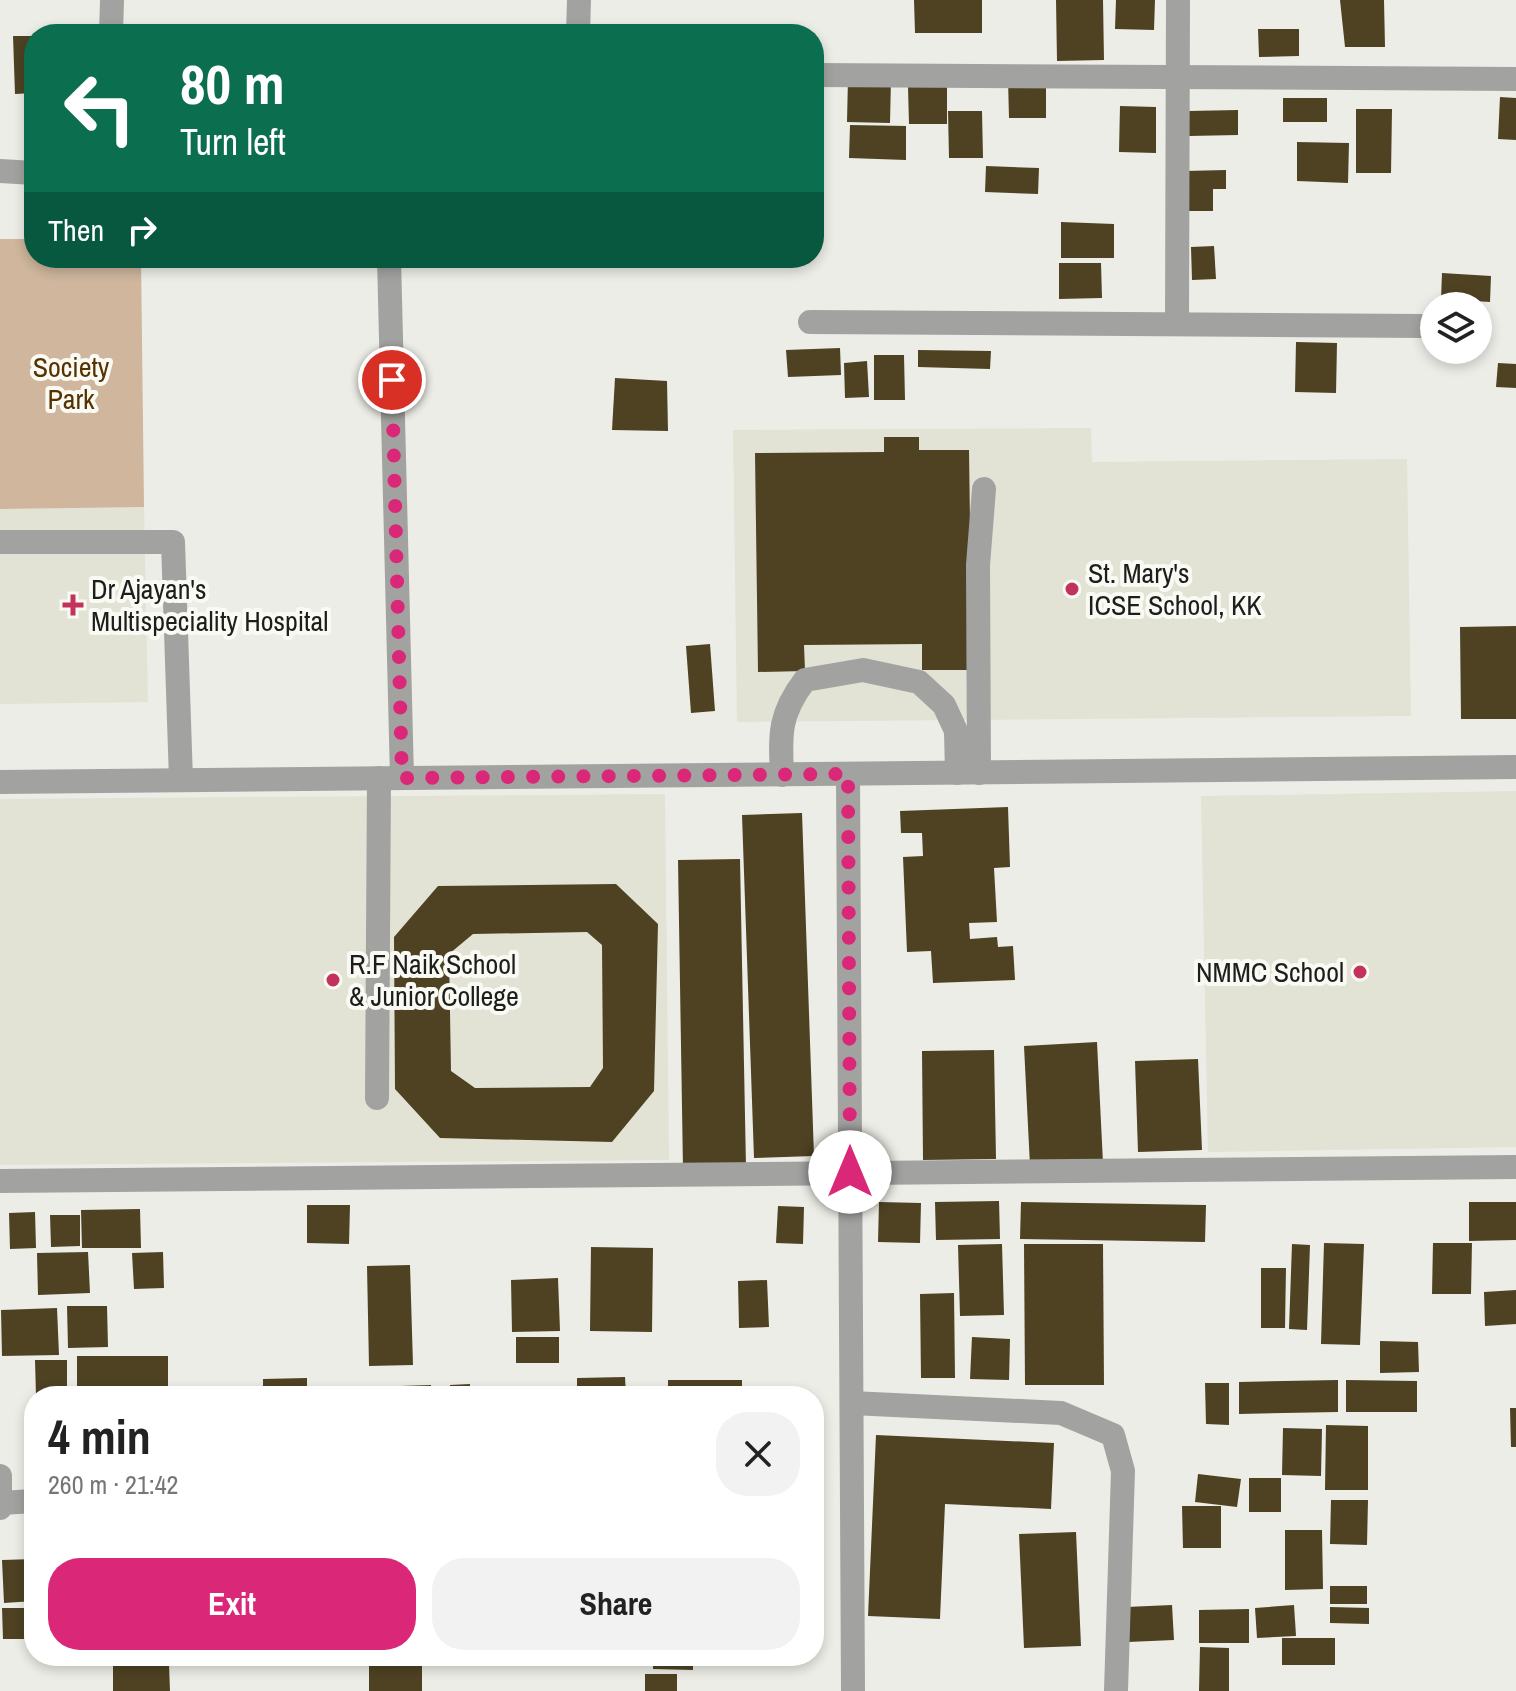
<!DOCTYPE html>
<html lang="en">
<head>
<meta charset="utf-8">
<style>
  body { margin:0; font-family:"Archivo Narrow",sans-serif; background:#f2f2f2; color:#222; height:100vh; display:flex; flex-direction:column; font-size:30px; white-space:nowrap }
  * { box-sizing:border-box; margin:0 }
  p { font-size:26px; color:#767676 }
  .icon { flex:none; width:44px; height:44px; fill:none; stroke:currentColor; stroke-width:2; stroke-linecap:round; stroke-linejoin:round }
  .map { position:relative; flex:1; overflow:hidden }
  .side { position:absolute; left:24px; top:1386px; width:800px; height:280px; display:flex; flex-direction:column; background:#fff; border-radius:32px; box-shadow:0 4px 12px #0003 }
  .side>* { flex:none }
  .banner { position:absolute; left:24px; top:24px; width:800px; height:244px; border-radius:32px; box-shadow:0 4px 12px #0003; background:#0b6e4f; color:#fff; overflow:hidden }
  .buttons { position:absolute; left:1420px; top:292px; display:grid; gap:16px }
  .buttons a { display:grid; place-items:center; width:72px; height:72px; border-radius:50%; background:#fff; box-shadow:0 4px 12px #0003; font-size:40px }
  .pin { position:absolute; display:grid; place-items:center; width:68px; height:68px; color:#fff; margin:-34px; border:4px solid #fff; border-radius:50%; box-shadow:0 2px 8px #0007 }
  .me { position:absolute; width:88px; margin:-44px; rotate:0deg; stroke-linejoin:round; filter:drop-shadow(0 0 6px #0008) }
  .turn { display:flex; align-items:center; gap:28px; height:168px; padding:0 24px; font-size:36px }
  .turn .icon { width:104px; height:104px; stroke-width:2.5 }
  .turn b { display:block; font-size:56px; line-height:68px }
  .then { display:flex; align-items:center; height:76px; padding:0 24px; background:#0003; gap:16px; font-size:30px }
  .round { display:grid; place-items:center; flex:none; width:84px; height:84px; border-radius:32px; background:#f2f2f2 }
  .overview { display:flex; align-items:center; justify-content:space-between; height:136px; padding:0 24px }
  h1 { font-size:48px; font-weight:700; line-height:60px }
  .cta { display:flex; gap:16px; margin-top:auto; padding:16px 24px }
  .cta a { flex:1; height:92px; border-radius:32px; background:#db2777; color:#fff; font-size:32px; font-weight:700; line-height:92px; text-align:center }
  .cta a+a { background:#f2f2f2; color:#222 }
  .map>svg:first-child { display:block }
  .built { fill:#e2e2d5 }
  .green { fill:#cfb69d }
  .building { fill:#4e4223; fill-rule:evenodd }
  .lines { fill:none; stroke-linecap:round; stroke-linejoin:round }
  .minor { stroke:#a2a3a1; stroke-width:24 }
  .route { stroke:#db2777; stroke-width:14; stroke-dasharray:0 25.2 }
  .poi-dot { fill:#c2325a; stroke:#fafaf4; stroke-width:3 }
  .labels { text-anchor:middle; dominant-baseline:central; stroke-width:8; stroke-linejoin:round; paint-order:stroke }
  .park-label { font-size:28px; fill:#563200; stroke:#fafaf4 }
  .poi-label { font-size:28px; fill:#1d1d1b; stroke:#fafaf4; text-anchor:start }
</style>
</head>
<body>
<div class="map">
<svg width="1516" height="1691" viewBox="0 0 1516 1691">
  <rect width="100%" height="100%" fill="#ecede6"/>
  <g class="built">
    <polygon points="1091,428 1092,462 1407,459 1411,716 737,722 733,430"/>
    <polygon points="144,507 148,702 0,704 0,509"/>
    <polygon points="1516,791 1516,1147 1208,1152 1201,796"/>
    <polygon points="665,794 669,1160 0,1165 0,799"/>
  </g>
  <polygon class="green" points="0,239 34,239 34,258 141,258 144,507 0,509"/>
  <g class="building">
    <polygon points="914,0 982,0 982,33 915,33"/>
    <polygon points="1056,0 1103,0 1104,60 1057,61"/>
    <polygon points="1116,0 1155,0 1154,30 1115,29"/>
    <polygon points="1340,0 1384,0 1385,47 1345,47"/>
    <polygon points="1258,29 1299,29 1299,56 1259,57"/>
    <polygon points="13,36 34,36 34,93 15,94"/>
    <polygon points="848,78 891,79 890,123 847,122"/>
    <polygon points="1008,79 1046,79 1046,118 1009,118"/>
    <polygon points="947,86 947,124 909,124 908,87"/>
    <polygon points="1500,97 1516,98 1516,140 1498,139"/>
    <rect x="1283" y="98" width="44" height="24"/>
    <polygon points="1120,106 1156,107 1156,153 1119,152"/>
    <polygon points="1356,109 1392,109 1391,173 1356,173"/>
    <polygon points="1238,110 1238,135 1189,136 1189,111"/>
    <polygon points="948,111 982,111 983,158 949,158"/>
    <polygon points="850,125 906,126 906,160 849,158"/>
    <polygon points="1297,142 1349,143 1348,183 1297,181"/>
    <polygon points="986,166 1039,168 1038,194 985,192"/>
    <polygon points="1226,170 1226,189 1213,189 1213,211 1187,211 1185,171"/>
    <polygon points="1061,222 1114,224 1114,258 1061,258"/>
    <polygon points="1214,246 1216,279 1192,280 1191,247"/>
    <polygon points="1059,263 1101,263 1102,298 1059,299"/>
    <polygon points="1442,273 1491,276 1490,302 1441,299"/>
    <polygon points="1296,342 1337,343 1336,393 1295,392"/>
    <polygon points="840,348 841,375 788,377 786,350"/>
    <polygon points="918,350 991,351 990,369 918,367"/>
    <polygon points="874,355 904,355 905,400 874,400"/>
    <polygon points="867,361 869,397 845,398 844,363"/>
    <polygon points="1498,363 1516,364 1516,388 1496,387"/>
    <polygon points="615,378 667,381 668,431 612,430"/>
    <polygon points="884,437 919,437 919,450 969,450 972,670 922,670 922,644 804,645 805,671 758,672 755,453 884,452"/>
    <polygon points="1516,626 1516,719 1461,719 1460,627"/>
    <polygon points="710,644 715,711 691,713 686,646"/>
    <polygon points="1008,807 1010,867 994,868 997,922 969,923 970,939 997,937 998,947 1013,946 1015,980 933,983 931,951 907,952 903,857 923,856 922,833 901,833 900,811"/>
    <polygon points="802,813 814,1156 754,1158 742,815"/>
    <polygon points="740,859 746,1168 683,1169 678,860"/>
    <path d="M616,884L658,924L654,1091L612,1142L440,1138L395,1089L394,937L438,886ZM587,932L602,945L603,1068L590,1087L475,1088L451,1071L449,954L473,934Z"/>
    <polygon points="1097,1042 1103,1163 1030,1166 1024,1046"/>
    <polygon points="994,1050 996,1159 923,1160 922,1051"/>
    <polygon points="1198,1059 1202,1150 1138,1152 1135,1061"/>
    <polygon points="999,1201 1000,1239 936,1240 935,1202"/>
    <polygon points="879,1202 921,1203 920,1243 878,1242"/>
    <polygon points="1021,1202 1206,1205 1205,1242 1020,1239"/>
    <polygon points="1469,1202 1516,1202 1516,1240 1469,1241"/>
    <polygon points="307,1205 350,1205 349,1244 307,1243"/>
    <polygon points="778,1206 804,1207 803,1244 776,1243"/>
    <polygon points="140,1209 141,1248 82,1248 81,1210"/>
    <polygon points="35,1212 36,1248 10,1249 9,1213"/>
    <polygon points="50,1215 80,1215 80,1246 51,1247"/>
    <polygon points="1324,1243 1364,1244 1360,1345 1321,1344"/>
    <polygon points="1433,1243 1472,1243 1471,1294 1432,1294"/>
    <polygon points="1002,1244 1004,1315 960,1316 958,1245"/>
    <polygon points="1024,1244 1103,1244 1104,1385 1025,1385"/>
    <polygon points="1292,1244 1310,1245 1307,1330 1289,1329"/>
    <polygon points="591,1247 653,1248 652,1332 590,1331"/>
    <polygon points="88,1252 90,1293 38,1295 37,1253"/>
    <polygon points="163,1252 164,1288 134,1289 132,1253"/>
    <polygon points="410,1265 413,1365 369,1366 367,1266"/>
    <polygon points="1261,1268 1286,1268 1285,1328 1261,1328"/>
    <polygon points="558,1278 560,1331 512,1332 511,1280"/>
    <polygon points="767,1280 769,1327 739,1328 738,1281"/>
    <polygon points="1516,1290 1516,1324 1485,1326 1484,1292"/>
    <polygon points="954,1293 955,1378 921,1378 920,1294"/>
    <polygon points="67,1306 107,1306 108,1347 68,1348"/>
    <polygon points="57,1308 59,1355 2,1356 1,1310"/>
    <rect x="516" y="1337" width="43" height="26"/>
    <polygon points="972,1337 1010,1339 1009,1380 970,1379"/>
    <polygon points="1380,1341 1418,1342 1419,1372 1380,1373"/>
    <polygon points="77,1356 168,1356 168,1396 77,1395"/>
    <polygon points="35,1360 67,1360 67,1396 36,1396"/>
    <polygon points="625,1377 626,1396 577,1396 577,1378"/>
    <polygon points="307,1378 307,1396 263,1396 263,1379"/>
    <rect x="668" y="1380" width="74" height="16"/>
    <polygon points="1338,1380 1338,1412 1239,1414 1239,1382"/>
    <polygon points="1346,1380 1417,1381 1417,1412 1346,1412"/>
    <polygon points="1205,1383 1229,1383 1229,1425 1206,1424"/>
    <polygon points="470,1384 470,1396 450,1396 450,1385"/>
    <polygon points="431,1385 431,1396 370,1396 370,1387"/>
    <polygon points="357,1387 358,1396 326,1396 326,1388"/>
    <polygon points="1510,1408 1516,1408 1516,1447 1511,1447"/>
    <polygon points="26,1410 34,1410 34,1452 25,1452"/>
    <polygon points="1326,1425 1368,1426 1368,1490 1325,1490"/>
    <polygon points="1283,1428 1322,1429 1321,1476 1282,1475"/>
    <polygon points="876,1435 1054,1443 1051,1509 945,1504 940,1619 868,1616"/>
    <rect x="26" y="1459" width="8" height="37"/>
    <polygon points="1198,1474 1241,1479 1237,1507 1195,1502"/>
    <rect x="1249" y="1478" width="32" height="34"/>
    <polygon points="1331,1500 1368,1500 1367,1545 1330,1544"/>
    <polygon points="1182,1506 1221,1506 1221,1548 1183,1548"/>
    <polygon points="1285,1530 1322,1530 1323,1589 1285,1590"/>
    <polygon points="1076,1532 1081,1646 1024,1648 1019,1534"/>
    <polygon points="34,1559 34,1601 4,1603 2,1560"/>
    <rect x="1330" y="1586" width="37" height="18"/>
    <polygon points="1172,1605 1174,1640 1128,1642 1126,1607"/>
    <polygon points="1294,1605 1296,1636 1257,1638 1255,1608"/>
    <polygon points="1330,1607 1369,1608 1369,1624 1330,1623"/>
    <polygon points="2,1608 24,1608 24,1639 3,1639"/>
    <polygon points="1249,1609 1249,1643 1199,1643 1199,1610"/>
    <rect x="1282" y="1638" width="53" height="27"/>
    <polygon points="1200,1647 1229,1648 1229,1691 1199,1691"/>
    <polygon points="41,1656 106,1656 106,1661 41,1662"/>
    <rect x="369" y="1656" width="53" height="35"/>
    <polygon points="653,1656 693,1656 693,1670 653,1669"/>
    <polygon points="113,1664 169,1664 170,1691 113,1691"/>
    <rect x="645" y="1674" width="32" height="17"/>
  </g>
  <g class="lines">
    <g class="minor">
      <polyline points="111,34 112,0"/>
      <polyline points="578,34 579,0"/>
      <polyline points="814,75 1516,79"/>
      <polyline points="0,171 34,173"/>
      <polyline points="389,258 402,778"/>
      <polyline points="810,322 1423,326"/>
      <polyline points="1177,324 1178,0"/>
      <polyline points="0,542 173,542 181,780"/>
      <polyline points="979,773 978,565 984,489"/>
      <polyline points="848,774 853,1691"/>
      <path d="M782,775C780,734 779,714 805,680L863,670L919,682L944,705L956,731L957,773"/>
      <polyline points="0,782 1516,767"/>
      <polyline points="377,1098 379,778"/>
      <polyline points="0,1181 1516,1167"/>
      <polyline points="852,1403 1061,1413 1113,1435 1123,1471 1116,1691"/>
      <polyline points="0,1476 0,1508"/>
      <polyline points="1,1503 34,1501"/>
    </g>
  </g>
  <g class="lines">
    <polyline class="route" points="392,380 402,778 848,774 850,1172"/>
  </g>
  <g class="poi-dot">
    <circle cx="1072" cy="589" r="8"/>
    <path d="M69 593h8v8h8v8h-8v8h-8v-8h-8v-8h8z"/>
    <circle cx="1360" cy="972" r="8"/>
    <circle cx="333" cy="980" r="8"/>
  </g>
  <g class="labels">
    <g class="park-label">
      <text x="71" y="367">Society<tspan x="71" dy="32">Park</tspan></text>
    </g>
    <g class="poi-label">
      <text x="1088" y="573">St. Mary's<tspan x="1088" dy="32">ICSE School, KK</tspan></text>
      <text x="91" y="589">Dr Ajayan's<tspan x="91" dy="32">Multispeciality Hospital</tspan></text>
      <text x="349" y="964">R.F Naik School<tspan x="349" dy="32">&amp; Junior College</tspan></text>
      <text x="1344" y="972" text-anchor="end">NMMC School</text>
    </g>
  </g>
</svg>
<div class="buttons">
<a><svg class="icon" aria-label="layers" viewBox="0 0 24 24"><path d="M12 4l9 5-9 5-9-5zM3 14l9 5 9-5"/></svg></a>
</div>
<div class="pin" style="left:392px;top:380px;background:#d93025"><svg class="icon" aria-label="arrive" viewBox="0 0 24 24"><path d="M6 21V4h12l-3 4 3 4H6"/></svg></div>
<svg class="me" style="left:850px;top:1172px" viewBox="-20 -20 40 40"><circle r="19" fill="#fff"/><path d="M0-13L10 11 0 6-10 11z" fill="#db2777"/></svg>
<div class="banner">
<div class="turn"><svg class="icon" aria-label="left" viewBox="0 0 24 24"><path d="M17 20v-9H6M10 6l-5 5 5 5"/></svg><div><b>80 m</b>Turn left</div></div>
<div class="then">Then<svg class="icon" aria-label="right" viewBox="0 0 24 24"><path d="M7 20v-9h11M14 6l5 5-5 5"/></svg></div>
</div>
<section class="side">
<div class="overview"><div><h1>4 min</h1><p>260 m · 21:42</p></div><a class="round"><svg class="icon" aria-label="close" viewBox="0 0 24 24"><path d="M6 6l12 12M18 6L6 18"/></svg></a></div>
<div class="cta"><a>Exit</a><a>Share</a></div>
</section>
</div>
</body>
</html>
